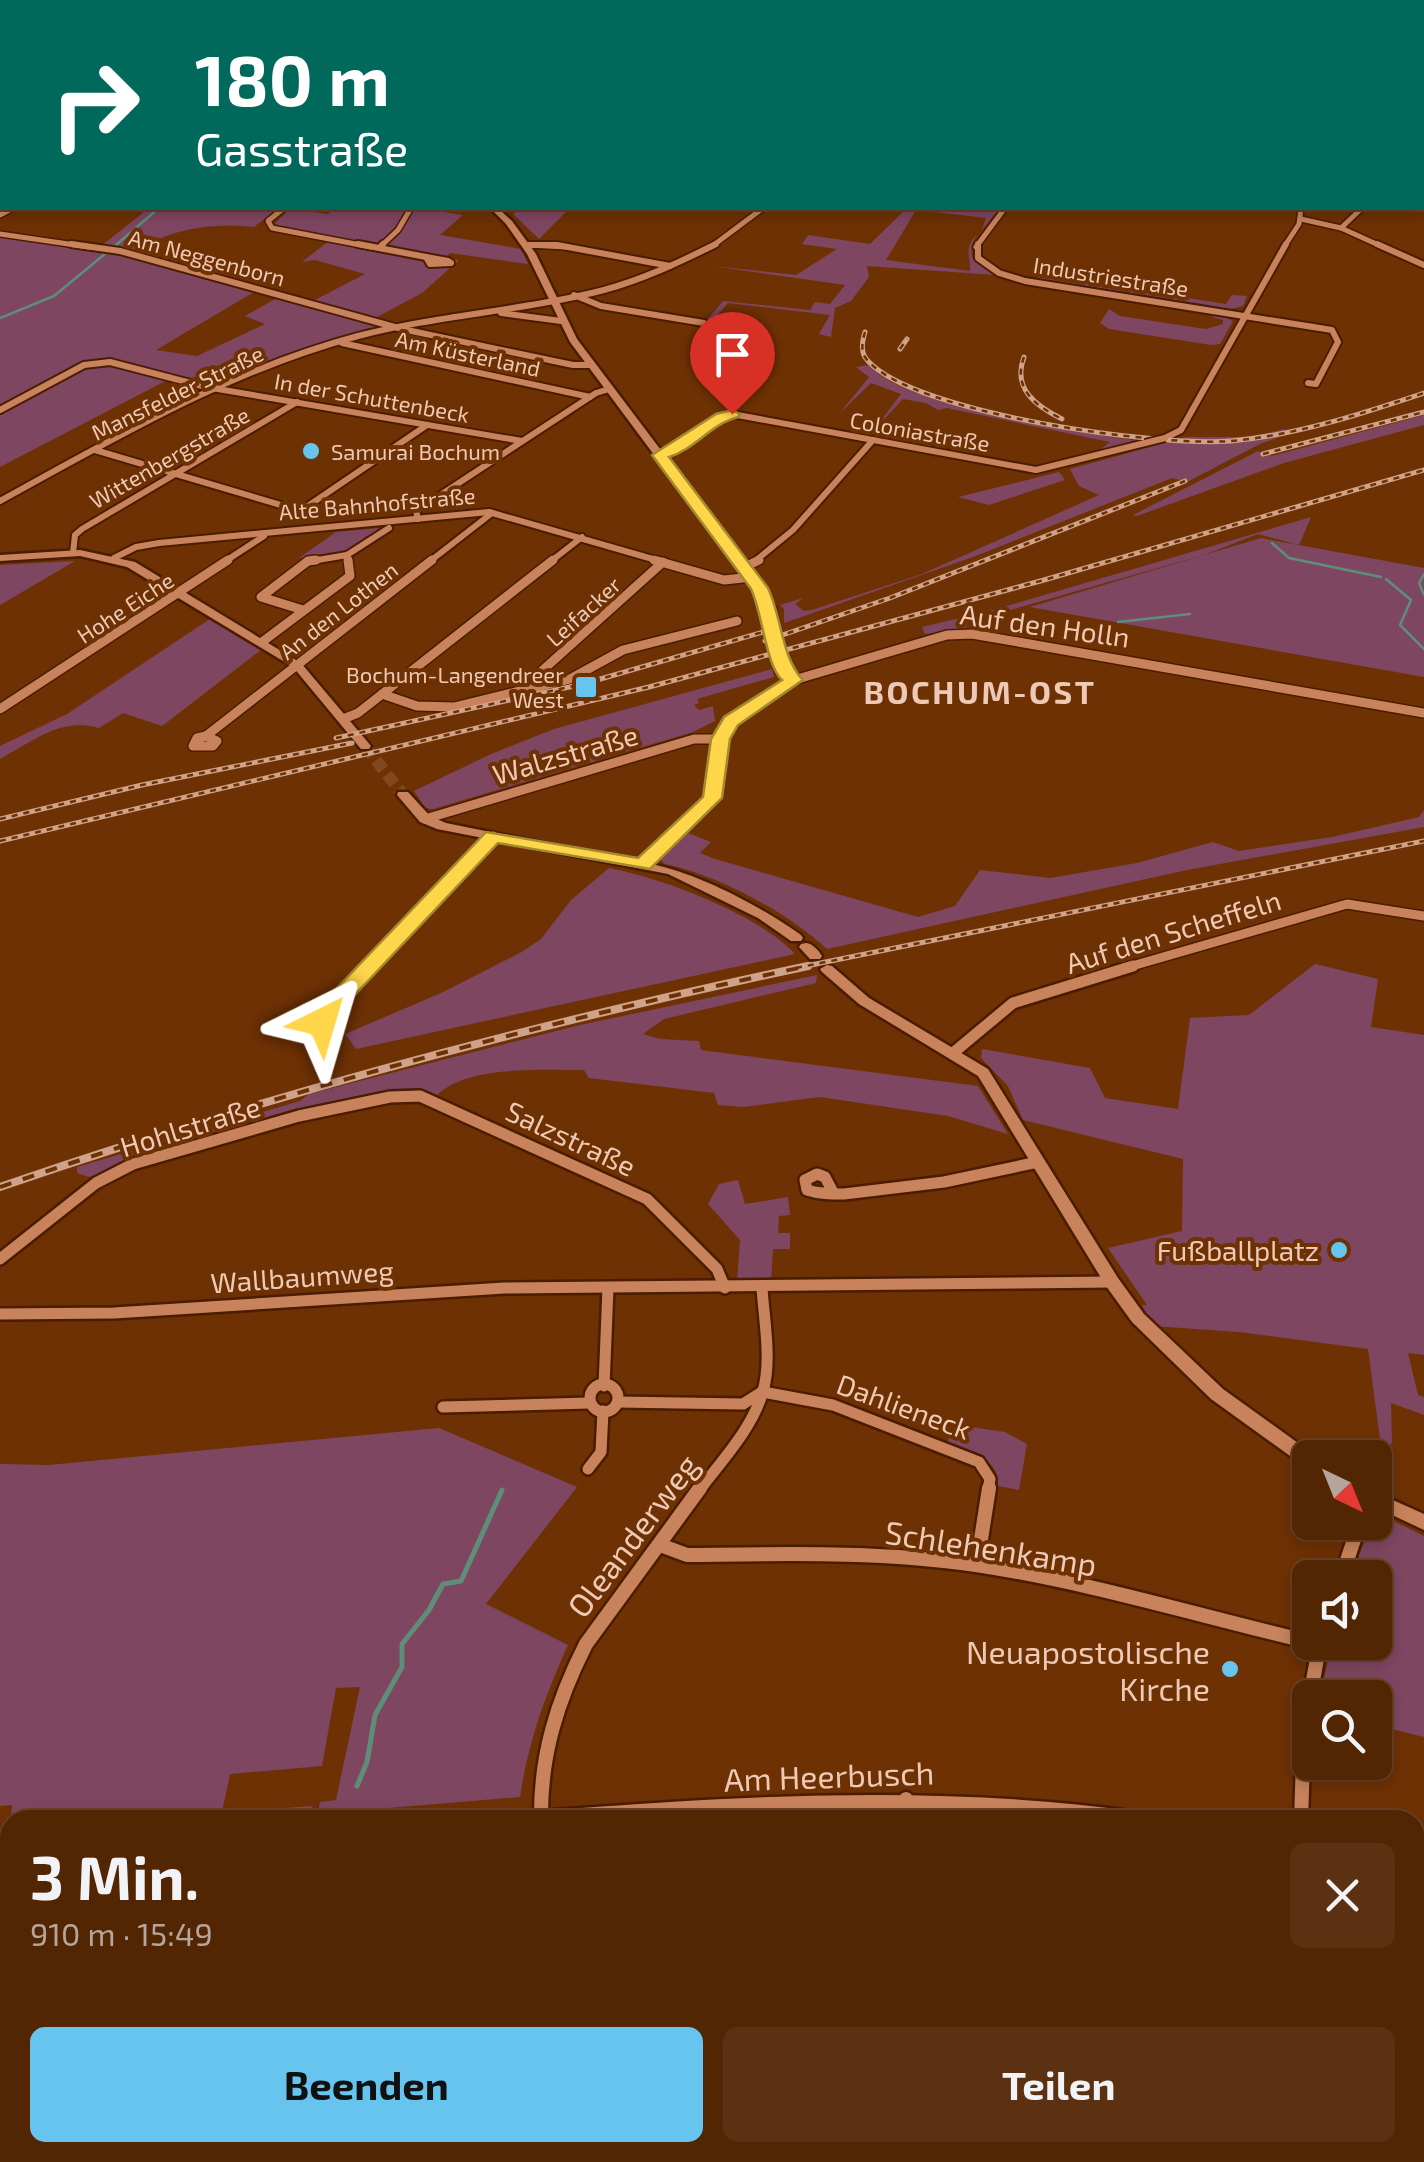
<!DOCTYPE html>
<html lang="de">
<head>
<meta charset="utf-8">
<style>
  body { margin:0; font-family:"Exo 2",sans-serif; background:#5c3112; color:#f1f3f6; height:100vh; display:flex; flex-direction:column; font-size:38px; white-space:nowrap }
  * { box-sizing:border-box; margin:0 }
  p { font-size:32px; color:#b5a59a }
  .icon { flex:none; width:55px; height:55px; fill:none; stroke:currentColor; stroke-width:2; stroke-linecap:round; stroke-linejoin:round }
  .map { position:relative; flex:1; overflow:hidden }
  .side { position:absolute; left:0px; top:1810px; width:1425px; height:352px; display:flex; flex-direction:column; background:#522503; border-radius:30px 30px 0 0; box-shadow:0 5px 15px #0003,0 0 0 2px #684225 }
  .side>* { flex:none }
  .hud { position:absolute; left:0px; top:0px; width:1425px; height:210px; box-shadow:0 5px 15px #0003,0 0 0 2px #684225; background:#00695c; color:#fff; overflow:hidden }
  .needle { width:65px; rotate:137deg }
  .buttons { position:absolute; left:1292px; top:1440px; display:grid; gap:20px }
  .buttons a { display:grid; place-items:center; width:100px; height:100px; border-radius:15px; background:#522503; box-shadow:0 5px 15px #0003,0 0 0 2px #684225; font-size:50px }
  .pin { position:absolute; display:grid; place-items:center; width:85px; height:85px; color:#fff; margin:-102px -42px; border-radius:50% 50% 50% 0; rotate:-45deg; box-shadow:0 0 10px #0007 }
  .pin .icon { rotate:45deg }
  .me { position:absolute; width:110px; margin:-55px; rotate:40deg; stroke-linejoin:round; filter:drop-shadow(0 0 8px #0008) }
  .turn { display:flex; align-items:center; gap:35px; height:210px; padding:0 30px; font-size:45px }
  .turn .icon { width:130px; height:130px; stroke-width:2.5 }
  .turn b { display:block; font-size:70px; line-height:85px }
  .round { display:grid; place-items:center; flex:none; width:105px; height:105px; border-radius:15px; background:#5c3112 }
  .summary { display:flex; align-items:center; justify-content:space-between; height:170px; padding:0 30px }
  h1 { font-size:60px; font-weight:700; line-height:75px }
  .action { display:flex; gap:20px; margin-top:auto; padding:20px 30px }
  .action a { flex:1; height:115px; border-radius:15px; background:#66c4ef; color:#111; font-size:40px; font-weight:700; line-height:115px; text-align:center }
  .action a+a { background:#5c3112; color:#f1f3f6 }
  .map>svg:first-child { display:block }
  .green { fill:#7f4662 }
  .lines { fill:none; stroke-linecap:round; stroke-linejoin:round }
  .stream-far1 { stroke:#5e8e77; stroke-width:2.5 }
  .stream { stroke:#5e8e77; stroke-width:5 }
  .tertiary-tunnel { stroke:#81481f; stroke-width:12; stroke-dasharray:12 6; stroke-linecap:butt }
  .minor-far4-casing { stroke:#4a1c00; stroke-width:8 }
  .minor-far3-casing { stroke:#4a1c00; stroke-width:10 }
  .minor-far2-casing { stroke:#4a1c00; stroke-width:12 }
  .minor-far1-casing { stroke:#4a1c00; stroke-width:16 }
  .minor-casing { stroke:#4a1c00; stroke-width:19 }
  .tertiary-casing { stroke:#4a1c00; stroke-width:5 }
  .secondary-casing { stroke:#4a1c00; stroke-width:4 }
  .motorway-casing { stroke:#4a1c00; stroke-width:6 }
  .minor-far4 { stroke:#c8835d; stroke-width:5 }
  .minor-far3 { stroke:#c8835d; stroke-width:6 }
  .minor-far2 { stroke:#c8835d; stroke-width:9 }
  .minor-far1 { stroke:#c8835d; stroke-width:11 }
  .minor { stroke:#c8835d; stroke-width:14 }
  .tertiary { fill:#c8835d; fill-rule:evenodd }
  .secondary { fill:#c08d89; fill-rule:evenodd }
  .motorway { fill:#aea3f0; fill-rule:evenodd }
  .tram { stroke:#cea389; stroke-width:2.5 }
  .rail-far1-casing { stroke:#cea389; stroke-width:5 }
  .rail-casing { stroke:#cea389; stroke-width:8 }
  .rail-far1 { stroke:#6e3104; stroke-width:2.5; stroke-dasharray:6; stroke-linecap:butt }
  .rail { stroke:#6e3104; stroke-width:4; stroke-dasharray:12; stroke-linecap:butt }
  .minor-bridge-casing { stroke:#4a1c00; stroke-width:10; stroke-linecap:butt }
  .minor-bridge { stroke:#c8835d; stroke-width:6 }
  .route { fill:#ffd54a; stroke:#a68a30; stroke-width:2.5 }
  .poi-dot { fill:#66c4ef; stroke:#6e3104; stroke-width:4 }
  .labels { text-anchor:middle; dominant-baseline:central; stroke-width:8; stroke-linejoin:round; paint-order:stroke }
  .far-street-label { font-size:22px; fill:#eec9b5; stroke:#6e3104 }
  .far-poi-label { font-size:22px; fill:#eec9b5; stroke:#6e3104; text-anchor:start }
  .street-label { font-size:28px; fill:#eec9b5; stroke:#6e3104 }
  .poi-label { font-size:28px; fill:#eec9b5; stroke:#6e3104; text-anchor:end }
  .far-district-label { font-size:32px; font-weight:bold; letter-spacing:2.5px; fill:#eec9b5; stroke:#6e3104 }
  .near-street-label { font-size:32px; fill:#eec9b5; stroke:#6e3104 }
  .near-poi-label { font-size:32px; fill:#eec9b5; stroke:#6e3104; text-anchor:end }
</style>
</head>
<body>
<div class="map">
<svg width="1424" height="2162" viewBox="0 0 1424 2162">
  <rect width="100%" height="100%" fill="#6e3104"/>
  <g class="green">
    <polygon points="297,0 985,0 1006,2 293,2"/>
    <path d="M149,208H278L254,227C206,223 170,229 129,255L254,292L156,350L197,356L265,324L245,316L277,298L380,327L322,343L214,383L175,376L0,467V236L101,246Z"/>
    <polygon points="336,208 447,208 443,212 463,215 440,235 521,249 528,264 450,253 445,258 459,260 422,293 375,318 313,301 365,274 315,260 302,262 334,237 282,228 275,223 290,209 328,214"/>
    <polygon points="522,208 570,208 539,239 513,214"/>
    <path d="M907,208L997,211L982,230L986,218L916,210L886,260L970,271C971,258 963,247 977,235L971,246L972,258L996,275L867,266L869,277L851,301L835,308L831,337L819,334L830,315L728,303L712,321L707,320L723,301L810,310L815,302L830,304L845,285L712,266L796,275L837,249L802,244L808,235L870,244Z"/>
    <polygon points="1040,275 1226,304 1232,295 1247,296 1243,306 1231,309 1034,280"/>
    <polygon points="1109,309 1120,316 1206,329 1223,324 1223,320 1212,317 1215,313 1233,321 1220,344 1211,345 1109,329 1100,323"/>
    <path d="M868,365C906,407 1078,432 1138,441L1098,451L1110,442L947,408L938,410L926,403L903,399L873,431L901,394L871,383L839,414L869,377L856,367Z"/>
    <polygon points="1424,415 1424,425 1284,463 1137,516 1133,515 1258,451 1272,456"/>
    <polygon points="1284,429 1288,434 1260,444 1187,482 1172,478 973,557 784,623 784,609 780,605 803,598 795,604 804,611 812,610 922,574 1099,495 1079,486 1070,469 1186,437 1252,437"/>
    <polygon points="1059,472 1065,480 989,505 958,497"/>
    <polygon points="1311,517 1299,545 1258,534 1204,555 968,622 965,629 925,634 922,627 993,610"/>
    <polygon points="379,528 379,532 348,552 299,558 336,532"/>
    <polygon points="1261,538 1424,568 1424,677 1030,607"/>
    <polygon points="75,561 0,605 0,565"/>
    <path d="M210,619L261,650L162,726L123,713L99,728C63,716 31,742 0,759V746L67,714Z"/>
    <polygon points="772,669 774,677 697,699 699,703 694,705 699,710 713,706 715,721 693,732 433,809 425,808 414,791 491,754 554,729"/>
    <path d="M1424,810V827L1187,870L827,949C787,912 718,875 665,864L661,860L688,833L711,842L700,853L715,859L918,917L955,906L980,870L1050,878L1137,863L1213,842L1239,851L1332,837L1419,817Z"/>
    <path d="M609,868C662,878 758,914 795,954L356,1049L345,1034L441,993L520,953L541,939L571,900Z"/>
    <polygon points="1315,964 1378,979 1371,1027 1424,1035 1424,1355 1408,1353 1418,1395 1424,1397 1424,1415 1391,1403 1392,1443 1382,1454 1368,1349 1239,1332 1153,1326 1142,1305 1147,1305 1108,1248 1182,1231 1183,1159 1023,1120 1008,1086 981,1058 982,1049 1090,1068 1105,1098 1178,1109 1190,1018 1249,1015"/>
    <path d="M817,975L816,983L664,1019L643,1034L660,1039L699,1041L701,1050L978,1086L1008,1134L948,1116L820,1097L743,1107L718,1105L714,1093L589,1078L584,1070C541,1070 468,1065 437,1095L375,1094L89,1177L77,1173V1167L300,1101L309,1094L580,1025Z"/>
    <polygon points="738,1180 745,1204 788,1197 790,1215 779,1216 778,1233 790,1233 790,1249 773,1249 771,1282 737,1282 740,1240 708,1204 719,1184"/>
    <path d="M964,1426L1005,1432L1027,1444L1019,1490L998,1486C1000,1458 968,1451 947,1442L951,1431Z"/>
    <path d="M439,1428L577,1487L486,1604L568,1645C545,1696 528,1742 520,1797L318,1814L320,1802L336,1800L360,1687L336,1688L322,1766L230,1774L222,1812L313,1806L307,1814C208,1823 109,1822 11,1817L12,1805L0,1806V1464L49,1465Z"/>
    <polygon points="1375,1512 1424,1536 1424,1737 1375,1725 1375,1698 1320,1697 1332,1643 1375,1642 1375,1578 1352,1577 1370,1523 1375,1522"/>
    <polygon points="10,1979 10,2103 0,2105 0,1986"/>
    <polygon points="101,2152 417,2152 418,2162 100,2162"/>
    <polygon points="1202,2153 1354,2153 1377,2162 1199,2162"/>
  </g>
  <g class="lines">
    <g class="stream-far1">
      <polyline points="435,0 450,2"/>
      <polyline points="888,0 910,2"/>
      <polyline points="116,245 159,208"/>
      <polyline points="0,318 54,296 106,253"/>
      <polyline points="1272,543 1289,558 1381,577"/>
      <polyline points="1424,574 1419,583 1424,595"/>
      <polyline points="1386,579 1411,600 1400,625 1424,649"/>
      <polyline points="1118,622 1190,614"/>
    </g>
    <g class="stream">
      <polyline points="357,1786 367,1762 375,1715 402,1667 402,1644 429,1610 443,1584 461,1581 502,1490"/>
      <polyline points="396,2152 398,2162"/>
    </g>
    <polyline class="tertiary-tunnel" points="365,746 403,795"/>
    <g class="minor-far4-casing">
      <g id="minor-far4">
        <polyline points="219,0 229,2"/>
        <polyline points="284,208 268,221 272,228 371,247"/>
        <polyline points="0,215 13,208"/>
        <polyline points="1301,219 1341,228 1383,247"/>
        <polyline points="1341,228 1362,208"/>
        <polyline points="0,234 89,247"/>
        <polyline points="529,245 566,247"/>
        <polyline points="380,247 398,230 411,208"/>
        <polyline points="711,247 763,208"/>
        <polyline points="976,247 1005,208"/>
        <polyline points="1284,247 1299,224 1301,208"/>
      </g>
    </g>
    <g class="minor-far3-casing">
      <g id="minor-far3">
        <polyline points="71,244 120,251 402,329 573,365 590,365"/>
        <polyline points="358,244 426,257"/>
        <polyline points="978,244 978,258 999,273 1025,281 1332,330 1338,342 1316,384 1308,383"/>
        <polyline points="1377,244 1424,265"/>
        <polyline points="529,245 557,245 670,266"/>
        <polyline points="379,248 383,244"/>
        <polygon points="426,257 448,261 451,263 430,264"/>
        <polyline points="574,295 601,306 704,323"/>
        <polyline points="501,313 561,321"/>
        <polyline points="342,343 590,397"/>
        <polyline points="0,410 84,365 110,362 206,387 522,441"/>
        <polyline points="1165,438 1181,430 1286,244"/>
        <polyline points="95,450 294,509 305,508 427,425"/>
        <polyline points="660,455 732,414 1036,470 1145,443"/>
        <path d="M0,501C115,438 230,370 358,336C438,315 523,311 604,290C644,279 680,262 716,244"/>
        <polyline points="418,519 416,511 596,393 609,389"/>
        <polyline points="73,553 75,535 82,529 297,402"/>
        <polyline points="347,555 348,562"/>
        <polyline points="114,558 136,547 159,543 489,512 663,562"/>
        <polyline points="224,562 264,536"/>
        <polyline points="306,562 347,555 389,528"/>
        <polyline points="429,562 492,513"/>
        <polyline points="550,562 582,537"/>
        <polyline points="754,562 793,530 873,440"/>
      </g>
    </g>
    <g class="minor-far2-casing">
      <g id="minor-far2">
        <polyline points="654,560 724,580 752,577"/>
        <polyline points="745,567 759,560"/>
        <polyline points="303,610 261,597 308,561 316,560"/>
        <polyline points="262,642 350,576 348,560"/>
        <polyline points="794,680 947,635 972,634 1424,713"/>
        <polyline points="537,689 535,677 663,562"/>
        <polyline points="382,694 417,706 454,707 570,679 623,650 737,621"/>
        <polyline points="0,709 228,560"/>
        <polyline points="343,719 358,713 553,560"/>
        <polygon points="206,736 217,741 213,746 193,746 197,738"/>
        <polyline points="206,736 432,560"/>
        <polyline points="425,819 694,739 720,739"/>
        <polyline points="369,968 471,864 493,836"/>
        <polyline points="1125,968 1347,904 1424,916"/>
      </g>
    </g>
    <g class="minor-far1-casing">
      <g id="minor-far1">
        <polyline points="332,1042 322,1022 324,1015 372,966"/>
        <polyline points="953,1053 1013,1003 1133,966"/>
        <path d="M834,1194L825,1177L817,1174L805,1180L807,1190C819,1194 831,1194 844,1194L944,1182L1038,1162"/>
        <polyline points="0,1259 96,1183 133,1164 299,1116 390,1097 420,1096 647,1199 717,1269 725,1288"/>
        <polyline points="0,1314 114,1313 504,1288 1112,1282"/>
        <circle cx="604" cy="1398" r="14"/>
        <polyline points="604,1386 608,1288"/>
        <polyline points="763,1392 833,1405 979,1462 990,1479 988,1491"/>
        <polyline points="618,1402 743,1404 762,1392"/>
        <polyline points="443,1407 589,1403"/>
        <polyline points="588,1469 601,1452 603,1411"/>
        <path d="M699,1491C721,1461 753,1428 763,1391C772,1360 764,1320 762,1288"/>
      </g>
    </g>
    <g class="minor-casing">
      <g id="minor">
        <path d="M660,1545L687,1555C783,1554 880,1551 976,1565C1089,1582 1199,1616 1310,1642"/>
        <polyline points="977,1565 989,1488"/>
        <polyline points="1341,1578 1360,1522"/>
        <polyline points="906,1799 907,1820"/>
        <path d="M511,1820C724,1804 934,1789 1146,1820"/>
        <path d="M541,1820C540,1756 557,1701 586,1644L700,1488"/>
        <polyline points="1301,1820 1304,1730 1320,1642"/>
        <polyline points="0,1838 10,1838"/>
        <polyline points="1415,1881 1424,1883"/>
        <polyline points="612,2152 615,2162"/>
        <polyline points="941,2152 948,2162"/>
        <polyline points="1174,2162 1178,2152"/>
      </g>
    </g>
    <g class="tertiary-casing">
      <g id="tertiary">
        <rect x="1422" y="155" width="2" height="4"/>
        <path d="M490,208H498L512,221L536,254L577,339L765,588L775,608L789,671L800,680L735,723L726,739L718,798L651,864C700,874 758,905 801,935L803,938L801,941H791L758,918L668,874L437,829L420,822L397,795L398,792H408L430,816L446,823L638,862L706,797L714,739L726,718L786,680L777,672L763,608L754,589L570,342L527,254L506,224Z"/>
        <polygon points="80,550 135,562 301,663 371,746 369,749 361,749 293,667 127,567 80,556 0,561 0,555"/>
        <path d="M806,943C813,944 818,950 822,956L820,959H810L799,947L801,944Z"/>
        <polygon points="827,965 832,966 869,998 988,1069 1118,1278 1144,1314 1223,1389 1316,1456 1310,1458 1310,1468 1304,1466 1211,1399 1132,1322 1106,1286 978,1076 859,1004 822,972 820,969"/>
        <polygon points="1375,1492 1424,1514 1424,1530 1375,1507"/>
      </g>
    </g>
    <g class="secondary-casing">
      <g id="secondary">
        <polygon points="268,0 279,0 276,2 267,2"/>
        <rect x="0" y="39" width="2" height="5"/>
        <polygon points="2,154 2,161 0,162 0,155"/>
      </g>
    </g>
    <g class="motorway-casing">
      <g id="motorway">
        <polygon points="997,0 1054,0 1055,2 1000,2"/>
        <rect x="1422" y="40" width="2" height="6"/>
      </g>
    </g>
    <use href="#minor-far4" class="minor-far4"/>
    <use href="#minor-far3" class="minor-far3"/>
    <use href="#minor-far2" class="minor-far2"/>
    <use href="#minor-far1" class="minor-far1"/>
    <use href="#minor" class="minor"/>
    <use href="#tertiary" class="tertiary"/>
    <use href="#secondary" class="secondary"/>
    <use href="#motorway" class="motorway"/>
    <polyline class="tram" points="279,2 283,0"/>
    <g class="rail-far1-casing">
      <g id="rail-far1">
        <path d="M865,332C862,342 860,353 868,361C916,414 1159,447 1231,441C1297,435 1361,414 1424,393"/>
        <polyline points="900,349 907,339"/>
        <path d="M1024,357C1012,389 1036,406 1062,419"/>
        <polyline points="1263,454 1424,412"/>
        <polyline points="765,641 890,598 1185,481"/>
        <polyline points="336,738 583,684 777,628"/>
        <polyline points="0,819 142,785 352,743"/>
        <polyline points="0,841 649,687 1044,580 1424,470"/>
        <polyline points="796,968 1424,841"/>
      </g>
    </g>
    <g class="rail-casing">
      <path id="rail" d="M0,1187C265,1096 534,1024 808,966"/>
    </g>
    <use href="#rail-far1" class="rail-far1"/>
    <use href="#rail" class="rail"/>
    <g class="minor-bridge-casing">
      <polyline id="minor-bridge" points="1145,443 1165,438"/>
    </g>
    <use href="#minor-bridge" class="minor-bridge"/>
  </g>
  <path class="route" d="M732,410L740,414L738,417C711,424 695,449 669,457L768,588C782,617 781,657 803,680L738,725L730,739L722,798L650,869L498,843L334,1017L330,1027H314L311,1022L316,1010L486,832L638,858L703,797L711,739L724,717L782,680C766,666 762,611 751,589L652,455L716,414Z"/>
  <g class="poi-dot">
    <circle cx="311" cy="451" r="10"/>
    <rect x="574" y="675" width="24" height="24" rx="5"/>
    <circle cx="1339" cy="1250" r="10"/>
    <circle cx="1230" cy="1669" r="10"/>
  </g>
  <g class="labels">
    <g class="far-street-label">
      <text transform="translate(207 257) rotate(15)">Am Neggenborn</text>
      <text transform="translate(1111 276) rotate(9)">Industriestraße</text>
      <text transform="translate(468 353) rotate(12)">Am Küsterland</text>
      <text transform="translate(177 392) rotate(-26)">Mansfelder Straße</text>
      <text transform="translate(372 397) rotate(10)">In der Schuttenbeck</text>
      <text transform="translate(920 431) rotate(10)">Coloniastraße</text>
      <text transform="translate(169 457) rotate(-30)">Wittenbergstraße</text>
      <text transform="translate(377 503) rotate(-5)">Alte Bahnhofstraße</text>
      <text transform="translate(125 607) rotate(-33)">Hohe Eiche</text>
      <text transform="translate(338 610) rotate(-38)">An den Lothen</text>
      <text transform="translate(583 611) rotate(-42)">Leifacker</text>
    </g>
    <g class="far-poi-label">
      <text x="331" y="451">Samurai Bochum</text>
      <text x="564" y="674" text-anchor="end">Bochum-Langendreer<tspan x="564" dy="25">West</tspan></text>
    </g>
    <g class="street-label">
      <text transform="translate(1045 625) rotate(8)">Auf den Holln</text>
      <text transform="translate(565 754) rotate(-16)">Walzstraße</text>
      <text transform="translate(1173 931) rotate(-17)">Auf den Scheffeln</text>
      <text transform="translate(190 1126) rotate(-17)">Hohlstraße</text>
      <text transform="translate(571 1138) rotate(25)">Salzstraße</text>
      <text transform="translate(302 1276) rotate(-4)">Wallbaumweg</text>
      <text transform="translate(904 1406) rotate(20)">Dahlieneck</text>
    </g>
    <g class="poi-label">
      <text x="1319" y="1250">Fußballplatz</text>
    </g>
    <g class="far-district-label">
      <text x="980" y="691">BOCHUM-OST</text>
    </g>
    <g class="near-street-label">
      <text transform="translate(632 1535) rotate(-53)">Oleanderweg</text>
      <text transform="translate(991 1547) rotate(9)">Schlehenkamp</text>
      <text transform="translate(829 1775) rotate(-2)">Am Heerbusch</text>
    </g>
    <g class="near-poi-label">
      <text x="1210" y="1651">Neuapostolische<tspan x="1210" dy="37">Kirche</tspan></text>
    </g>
  </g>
</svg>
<div class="buttons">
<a><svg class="needle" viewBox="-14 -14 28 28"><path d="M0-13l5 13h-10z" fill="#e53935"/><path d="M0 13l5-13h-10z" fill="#b5a59a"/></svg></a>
<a><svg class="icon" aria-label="sound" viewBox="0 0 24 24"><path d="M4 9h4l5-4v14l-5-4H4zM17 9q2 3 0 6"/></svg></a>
<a><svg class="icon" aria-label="search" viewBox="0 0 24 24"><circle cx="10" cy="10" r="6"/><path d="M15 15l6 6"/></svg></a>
</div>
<div class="pin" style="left:732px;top:414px;background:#d93025"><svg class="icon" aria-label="arrive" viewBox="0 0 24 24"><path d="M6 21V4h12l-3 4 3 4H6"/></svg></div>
<svg class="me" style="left:322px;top:1022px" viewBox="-20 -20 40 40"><path d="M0-17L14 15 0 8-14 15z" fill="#ffd54a" stroke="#fff" stroke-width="4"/></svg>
<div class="hud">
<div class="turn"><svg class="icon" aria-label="right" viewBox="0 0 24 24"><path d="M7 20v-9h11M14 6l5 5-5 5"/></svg><div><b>180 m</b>Gasstraße</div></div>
</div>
<section class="side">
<div class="summary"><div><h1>3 Min.</h1><p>910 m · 15:49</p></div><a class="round"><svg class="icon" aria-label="close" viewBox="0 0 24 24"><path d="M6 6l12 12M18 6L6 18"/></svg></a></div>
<div class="action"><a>Beenden</a><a>Teilen</a></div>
</section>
</div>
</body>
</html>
